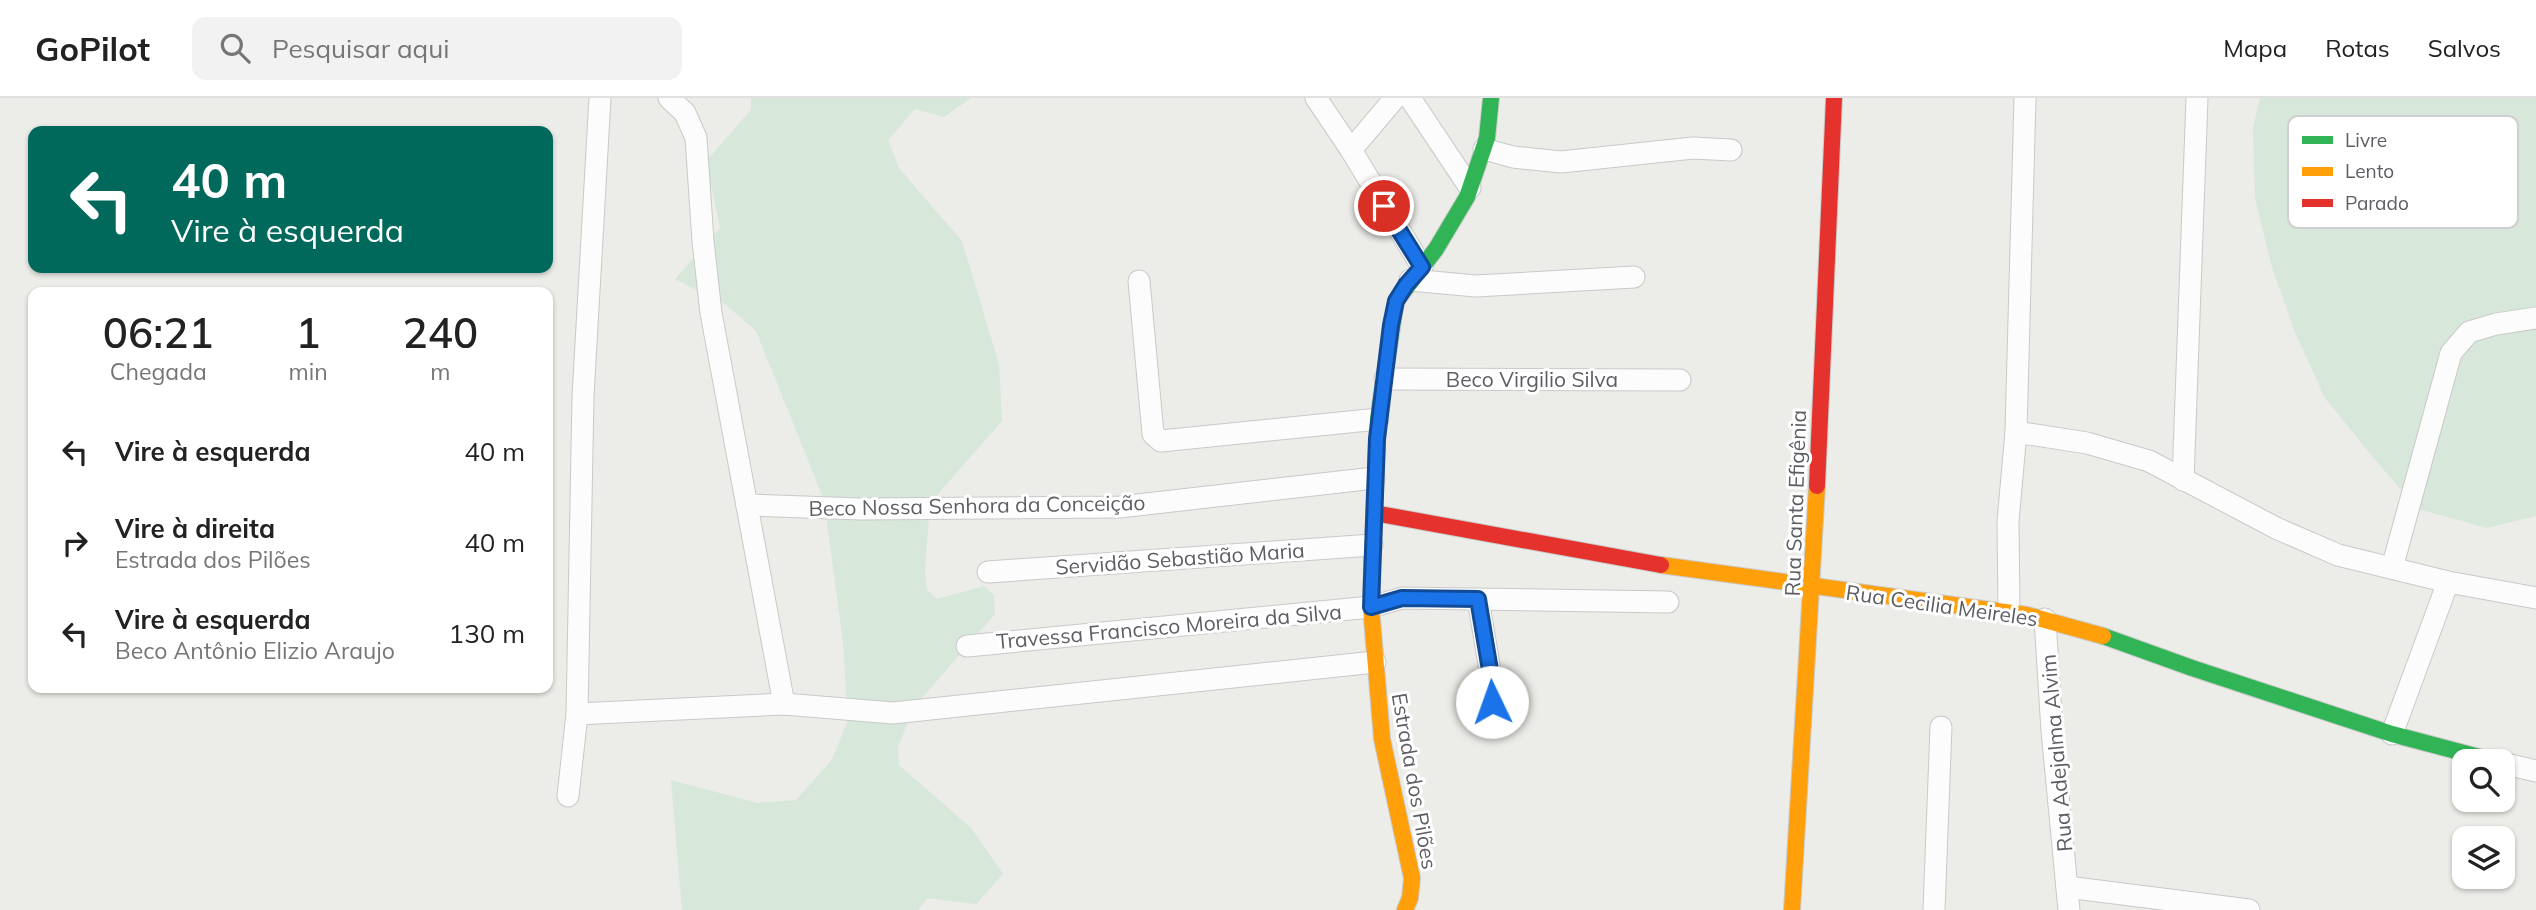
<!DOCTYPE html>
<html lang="pt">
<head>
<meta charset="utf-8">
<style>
  body { margin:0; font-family:Mulish,sans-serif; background:#f2f2f2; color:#222; height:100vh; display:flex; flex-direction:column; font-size:26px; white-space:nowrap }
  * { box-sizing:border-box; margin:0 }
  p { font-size:23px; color:#767676 }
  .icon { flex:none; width:38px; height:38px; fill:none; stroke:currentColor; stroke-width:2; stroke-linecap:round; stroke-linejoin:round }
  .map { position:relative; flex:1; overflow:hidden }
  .side { position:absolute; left:28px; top:189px; width:525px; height:406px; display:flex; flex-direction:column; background:#fff; border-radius:14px; box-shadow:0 2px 5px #0004 }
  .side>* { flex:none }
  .hud { position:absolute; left:28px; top:28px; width:525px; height:147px; border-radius:14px; box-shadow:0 2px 5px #0004; background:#00695c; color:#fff; overflow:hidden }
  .controls { position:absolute; left:2452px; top:651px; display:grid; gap:14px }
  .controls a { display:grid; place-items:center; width:63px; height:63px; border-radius:14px; background:#fff; box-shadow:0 2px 5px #0004; font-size:35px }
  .pin { position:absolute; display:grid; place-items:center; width:60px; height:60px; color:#fff; margin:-30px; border:4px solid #fff; border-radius:50%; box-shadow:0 2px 7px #0007 }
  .me { position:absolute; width:77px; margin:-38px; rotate:357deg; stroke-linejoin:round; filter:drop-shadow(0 0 5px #0008) }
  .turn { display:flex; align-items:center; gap:24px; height:147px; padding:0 28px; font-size:32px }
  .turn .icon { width:91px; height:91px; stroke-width:2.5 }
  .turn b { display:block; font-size:49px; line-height:60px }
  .eta { display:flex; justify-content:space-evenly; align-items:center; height:119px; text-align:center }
  .eta b { font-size:42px; font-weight:600; line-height:49px }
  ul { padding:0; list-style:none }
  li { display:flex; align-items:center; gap:21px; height:91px; padding:0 28px }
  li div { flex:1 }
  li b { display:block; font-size:26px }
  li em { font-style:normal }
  header { display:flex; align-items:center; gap:42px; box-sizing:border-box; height:98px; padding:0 35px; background:#fff; border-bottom:2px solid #e0e0e0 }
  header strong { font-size:33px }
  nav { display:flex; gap:38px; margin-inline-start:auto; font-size:24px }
  .search { width:490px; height:63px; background:#f2f2f2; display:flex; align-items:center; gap:18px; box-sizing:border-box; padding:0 24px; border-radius:14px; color:#767676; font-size:26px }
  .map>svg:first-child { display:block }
  .green { fill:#d7e7da }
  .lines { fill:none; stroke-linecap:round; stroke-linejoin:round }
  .street-casing { stroke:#c9c9ca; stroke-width:23 }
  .fast-casing { stroke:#cacaca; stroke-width:18 }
  .slow-casing { stroke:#cacaca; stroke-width:18 }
  .jam-casing { stroke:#cacaca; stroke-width:18 }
  .street { stroke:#fcfcfc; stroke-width:21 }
  .fast { stroke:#30b455; stroke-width:16 }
  .slow { stroke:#ff9f0a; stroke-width:16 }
  .jam { stroke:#e5322d; stroke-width:16 }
  .route-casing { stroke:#114b97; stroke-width:18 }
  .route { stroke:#1a73e8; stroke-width:12 }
  .labels { text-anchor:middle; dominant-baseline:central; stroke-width:6; stroke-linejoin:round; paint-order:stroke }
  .street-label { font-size:21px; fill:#5d5e64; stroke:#fff }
  .key { fill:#fff; stroke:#cecfd0; stroke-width:2 }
  .key-label { font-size:19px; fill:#5d5e64 }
</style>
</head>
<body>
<header>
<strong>GoPilot</strong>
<div class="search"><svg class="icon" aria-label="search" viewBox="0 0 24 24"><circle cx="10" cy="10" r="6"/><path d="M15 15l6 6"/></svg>Pesquisar aqui</div>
<nav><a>Mapa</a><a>Rotas</a><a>Salvos</a></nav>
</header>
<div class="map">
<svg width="2536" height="812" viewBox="0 0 2536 812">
  <rect width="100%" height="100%" fill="#ecece8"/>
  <g class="green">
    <polygon points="751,0 971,0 944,19 915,11 888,42 899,70 962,143 999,266 1002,323 930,405 925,473 927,492 937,501 984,488 994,497 995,516 915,608 898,648 899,667 971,730 1003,776 976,806 927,800 918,812 682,812 671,682 757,705 796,702 832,662 848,622 843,545 824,402 756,233 725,206 675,181 720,130 706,63 751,12"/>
    <polygon points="2260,0 2536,0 2536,418 2487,430 2418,411 2372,358 2325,300 2294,232 2271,166 2255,100 2253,30"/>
  </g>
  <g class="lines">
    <g class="street-casing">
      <g id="street">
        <polyline points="669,0 685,15 696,40 703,143 711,215 784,606"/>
        <polyline points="1316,0 1351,52 1422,169"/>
        <polyline points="1410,0 1470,90"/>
        <polyline points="1484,51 1513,59 1561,64 1693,50 1731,52"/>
        <polyline points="1351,52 1395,0"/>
        <polyline points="1410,182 1476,188 1634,179"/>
        <polyline points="1139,183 1153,336 1161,343 1378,321"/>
        <polyline points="1385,281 1680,282"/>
        <polyline points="2016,334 2087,345 2149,363 2276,430 2338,457 2448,484 2536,500"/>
        <polyline points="2183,382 2197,0"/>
        <polyline points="747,407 861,411 1120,409 1374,380"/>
        <polyline points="2392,470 2451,255 2469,234 2496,226 2536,220"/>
        <polyline points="988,474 1372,447"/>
        <polyline points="1478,501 1493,590 1492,604 1485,622"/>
        <polyline points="2009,515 2008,423 2016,334 2025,0"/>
        <polyline points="2045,521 2052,633 2069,812"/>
        <polyline points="967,548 1371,509 1402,500 1668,504"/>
        <polyline points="577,616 784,606 893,615 1375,564"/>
        <polyline points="2392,636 2448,484"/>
        <polyline points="2502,665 2536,673"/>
        <polyline points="568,698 577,616 583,298 600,0"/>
        <polyline points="2067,789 2249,812"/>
        <polyline points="1934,812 1941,629"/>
      </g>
    </g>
    <g class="fast-casing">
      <g id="fast">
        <polyline points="1372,465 1378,321 1396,203 1436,151 1467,99 1487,40 1491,0"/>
        <polyline points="2103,538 2192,570 2392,636 2494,663"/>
      </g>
    </g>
    <g class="slow-casing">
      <g id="slow">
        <polyline points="1372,465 1371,509 1382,641 1412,780 1410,800 1405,812"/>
        <polyline points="1661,467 2027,517 2103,538"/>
        <polyline points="1792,812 1817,388"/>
      </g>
    </g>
    <g class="jam-casing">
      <g id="jam">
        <polyline points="1817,388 1834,0"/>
        <polyline points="1374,415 1661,467"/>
      </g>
    </g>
    <use href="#street" class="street"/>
    <use href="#fast" class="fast"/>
    <use href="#slow" class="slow"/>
    <use href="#jam" class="jam"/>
  </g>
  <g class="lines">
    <g class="route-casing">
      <polyline id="route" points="1384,108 1422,169 1406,187 1396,203 1391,227 1377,341 1371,509 1402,500 1478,501 1493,590 1492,604"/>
    </g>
    <use href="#route" class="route"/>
  </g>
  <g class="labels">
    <g class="street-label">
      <text x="1532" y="281">Beco Virgilio Silva</text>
      <text transform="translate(1795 405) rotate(-88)">Rua Santa Efigênia</text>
      <text transform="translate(977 407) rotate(-1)">Beco Nossa Senhora da Conceição</text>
      <text transform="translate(1180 460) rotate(-4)">Servidão Sebastião Maria</text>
      <text transform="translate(1942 507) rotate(8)">Rua Cecilia Meireles</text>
      <text transform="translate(1169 528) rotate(-5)">Travessa Francisco Moreira da Silva</text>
      <text transform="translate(2056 655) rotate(-95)">Rua Adejalma Alvim</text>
      <text transform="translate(1415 683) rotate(80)">Estrada dos Pilões</text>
    </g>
  </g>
  <rect x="2288" y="18" width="230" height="112" rx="10" class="key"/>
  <rect x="2302" y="38" width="31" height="8" fill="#30b455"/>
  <rect x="2302" y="69" width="31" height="9" fill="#ff9f0a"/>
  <rect x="2302" y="101" width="31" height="8" fill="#e5322d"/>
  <g class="key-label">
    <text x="2345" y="49">Livre</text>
    <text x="2345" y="80">Lento</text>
    <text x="2345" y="112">Parado</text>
  </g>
</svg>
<div class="controls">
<a><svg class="icon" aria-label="search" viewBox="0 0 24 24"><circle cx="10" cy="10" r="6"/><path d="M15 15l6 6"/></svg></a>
<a><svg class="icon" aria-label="layers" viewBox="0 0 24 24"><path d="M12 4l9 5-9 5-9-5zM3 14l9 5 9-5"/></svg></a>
</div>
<div class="pin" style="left:1384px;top:108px;background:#d93025"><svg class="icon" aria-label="arrive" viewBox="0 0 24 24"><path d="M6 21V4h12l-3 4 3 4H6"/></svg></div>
<svg class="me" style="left:1492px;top:604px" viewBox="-20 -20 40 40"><circle r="19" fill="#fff"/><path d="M0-13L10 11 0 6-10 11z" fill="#1a73e8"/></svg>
<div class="hud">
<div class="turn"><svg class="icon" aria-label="left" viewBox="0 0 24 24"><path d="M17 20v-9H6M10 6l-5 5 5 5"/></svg><div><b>40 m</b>Vire à esquerda</div></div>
</div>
<section class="side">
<div class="eta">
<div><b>06:21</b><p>Chegada</p></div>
<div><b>1</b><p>min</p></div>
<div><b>240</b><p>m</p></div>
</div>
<ul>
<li><svg class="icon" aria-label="left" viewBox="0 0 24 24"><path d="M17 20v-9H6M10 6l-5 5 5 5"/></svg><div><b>Vire à esquerda</b></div><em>40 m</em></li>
<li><svg class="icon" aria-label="right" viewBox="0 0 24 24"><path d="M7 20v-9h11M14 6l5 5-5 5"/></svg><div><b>Vire à direita</b><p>Estrada dos Pilões</p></div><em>40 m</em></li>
<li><svg class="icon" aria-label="left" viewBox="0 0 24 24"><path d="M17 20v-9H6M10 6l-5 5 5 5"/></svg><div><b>Vire à esquerda</b><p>Beco Antônio Elizio Araujo</p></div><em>130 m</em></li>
</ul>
</section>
</div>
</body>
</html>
